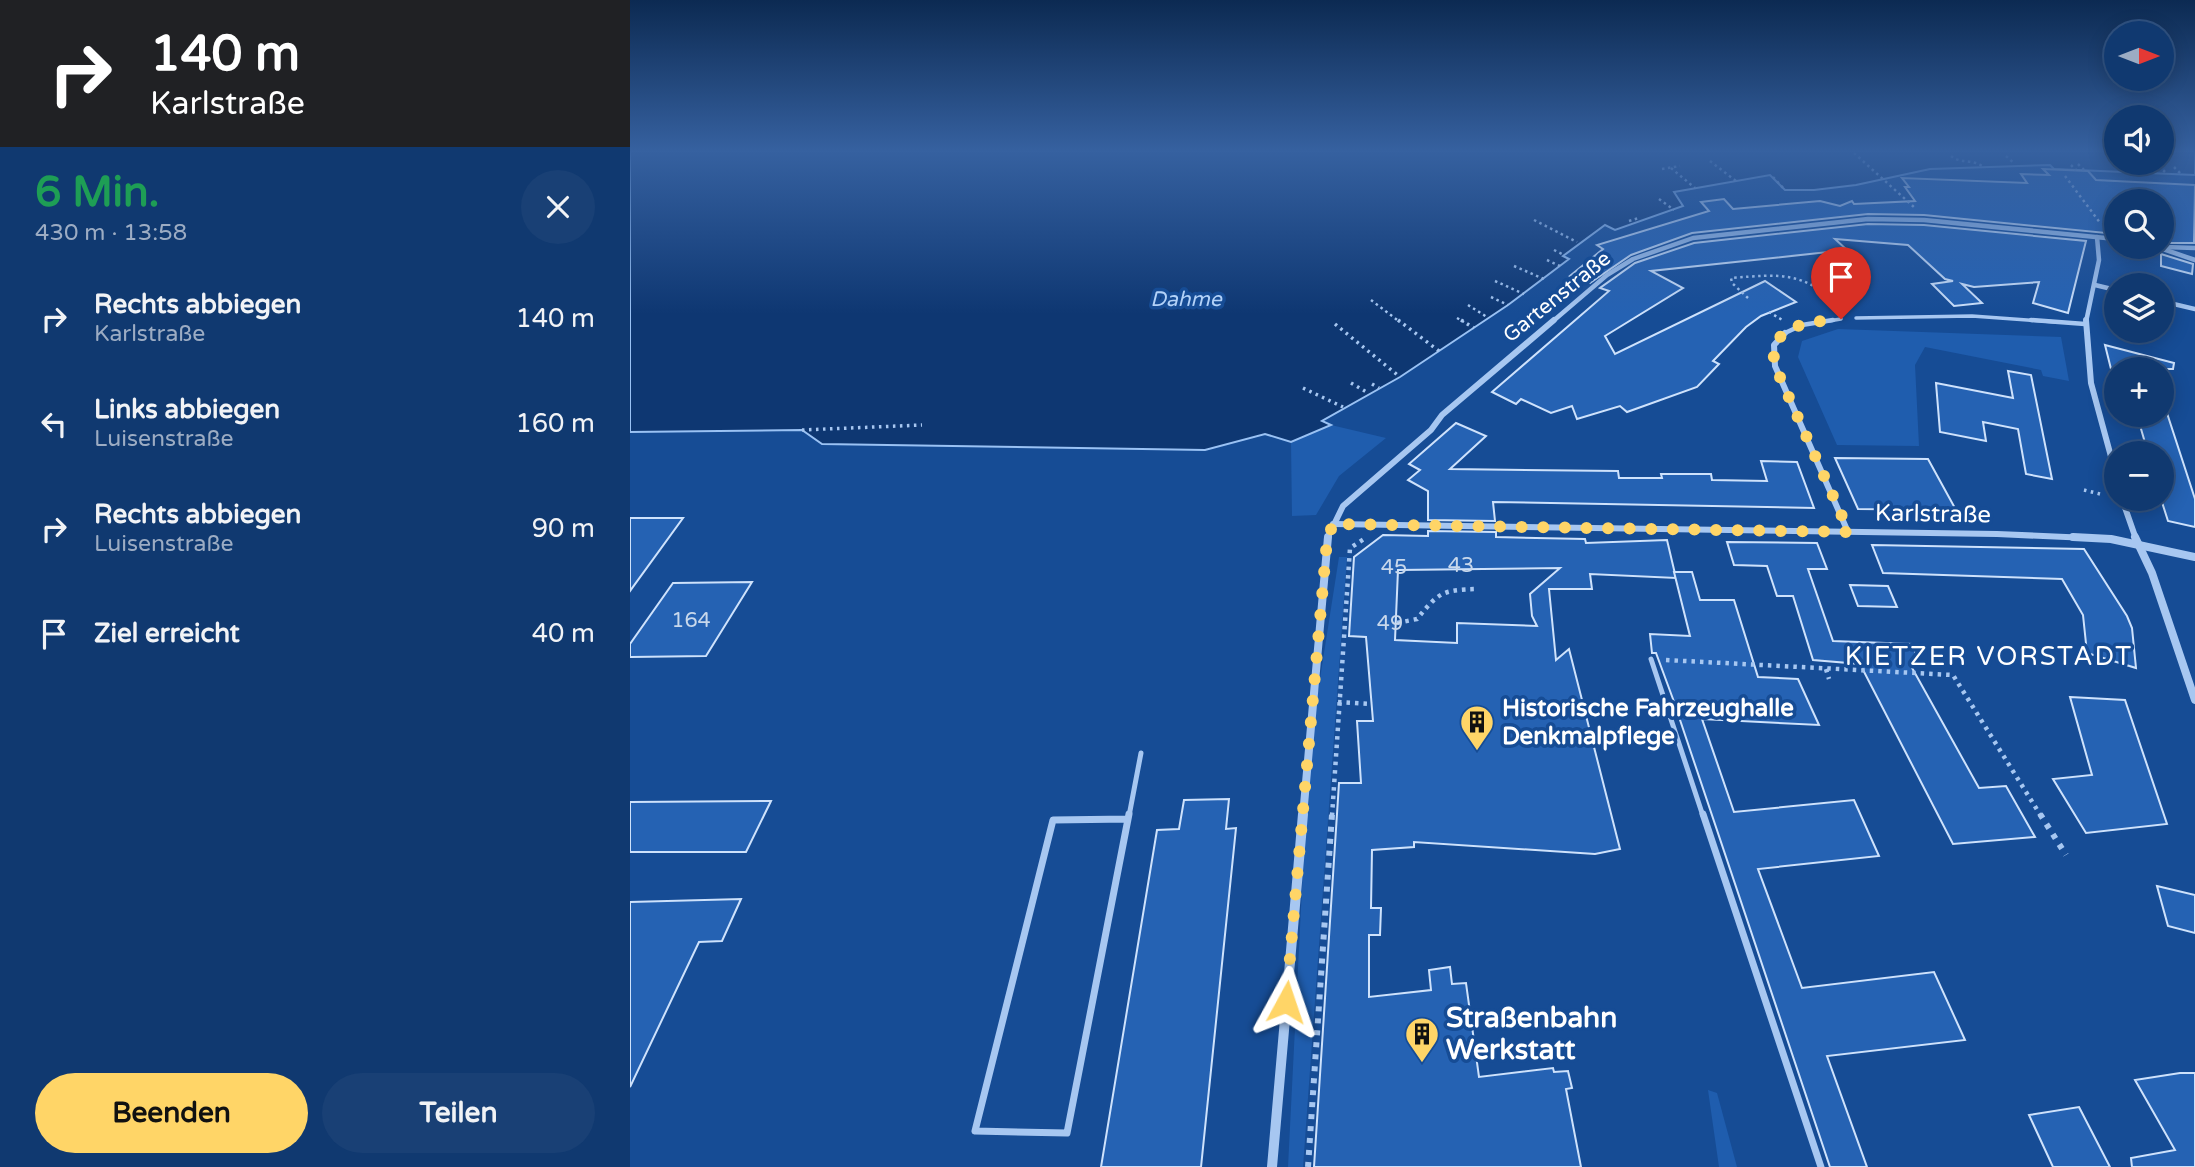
<!DOCTYPE html>
<html lang="de">
<head>
<meta charset="utf-8">
<style>
  body { margin:0; font-family:"Varela Round",sans-serif; background:#194075; color:#f1f3f6; height:100vh; display:flex; flex-direction:column; font-size:26px; white-space:nowrap }
  * { box-sizing:border-box; margin:0 }
  p { font-size:23px; color:#9cacc3 }
  .icon { flex:none; width:38px; height:38px; fill:none; stroke:currentColor; stroke-width:2; stroke-linecap:round; stroke-linejoin:round }
  .map { position:relative; flex:1; overflow:hidden }
  .drawer { display:flex; flex-direction:column; background:#103970; width:630px }
  .drawer>* { flex:none }
  .hud { background:#202124; color:#fff; overflow:hidden }
  .needle { width:46px; rotate:90deg }
  .fabs { position:absolute; left:1474px; top:21px; display:grid; gap:14px }
  .fabs a { display:grid; place-items:center; width:70px; height:70px; border-radius:50%; background:#103970; box-shadow:0 4px 18px #0003,0 0 0 2px #305383; font-size:35px }
  .pin { position:absolute; display:grid; place-items:center; width:60px; height:60px; color:#fff; margin:-72px -30px; border-radius:50% 50% 50% 0; rotate:-45deg; box-shadow:0 0 7px #0007 }
  .pin .icon { rotate:45deg }
  .me { position:absolute; width:77px; margin:-38px; rotate:5deg; stroke-linejoin:round; filter:drop-shadow(0 0 5px #0008) }
  .turn { display:flex; align-items:center; gap:24px; height:147px; padding:0 35px; font-size:32px }
  .turn .icon { width:91px; height:91px; stroke-width:2.5 }
  .turn b { display:block; font-size:49px; line-height:60px }
  .round { display:grid; place-items:center; flex:none; width:74px; height:74px; border-radius:37px; background:#194075 }
  .head { display:flex; align-items:center; justify-content:space-between; height:119px; padding:0 35px }
  h1 { font-size:42px; font-weight:800; line-height:52px; color:#1e9e55 }
  .action { display:flex; gap:14px; margin-top:auto; padding:14px 35px }
  .action a { flex:1; height:80px; border-radius:42px; background:#ffd567; color:#111; font-size:28px; font-weight:800; line-height:80px; text-align:center }
  .action a+a { background:#194075; color:#f1f3f6 }
  ul { padding:0; list-style:none }
  li { display:flex; align-items:center; gap:21px; height:105px; padding:0 35px }
  li div { flex:1 }
  li b { display:block; font-size:26px }
  li em { font-style:normal }
  main { display:flex; flex:1; min-height:0 }
  .map>svg:first-child { display:block }
  .green { fill:#1f5dae }
  .water { fill:#0e3772; stroke:#9ac2f4; stroke-width:2 }
  .building { fill:#2562b3; stroke:#cee2fc; stroke-width:2; fill-rule:evenodd }
  .lines { fill:none; stroke-linecap:round; stroke-linejoin:round }
  .path-far3 { stroke:#a7c7f1; stroke-width:2.5; stroke-dasharray:2.5 3.5; stroke-linecap:butt }
  .path-far2 { stroke:#a7c7f1; stroke-width:3.5; stroke-dasharray:2.5 4.5; stroke-linecap:butt }
  .path-far1 { stroke:#a7c7f1; stroke-width:4.5; stroke-dasharray:3.5 5; stroke-linecap:butt }
  .path { stroke:#a7c7f1; stroke-width:6; stroke-dasharray:5 7; stroke-linecap:butt }
  .lane-far3 { stroke:#a7c7f1; stroke-width:3.5 }
  .lane-far2 { stroke:#a7c7f1; stroke-width:4.5 }
  .lane-far1 { stroke:#a7c7f1; stroke-width:5 }
  .lane { stroke:#a7c7f1; stroke-width:7 }
  .street-far3 { stroke:#a7c7f1; stroke-width:4.5 }
  .street-far2 { stroke:#a7c7f1; stroke-width:6 }
  .street-far1 { stroke:#a7c7f1; stroke-width:8 }
  .street { stroke:#a7c7f1; stroke-width:10 }
  .route { stroke:#ffd567; stroke-width:12; stroke-dasharray:0 21.6 }
  .labels { text-anchor:middle; dominant-baseline:central; stroke-width:7; stroke-linejoin:round; paint-order:stroke }
  .far-street-label { font-size:21px; fill:#fff; stroke:#164c95 }
  .far-water-label { font-size:21px; font-style:italic; fill:#b3d2f8; stroke:#164c95 }
  .number-label { font-size:21px; fill:#c8d8ec }
  .street-label { font-size:24px; fill:#fff; stroke:#164c95 }
  .poi-label { font-size:24px; font-weight:bold; fill:#fff; stroke:#164c95; text-anchor:start }
  .neighbourhood-label { font-size:26px; letter-spacing:2px; fill:#fff; stroke:#164c95 }
  .near-poi-label { font-size:28px; font-weight:bold; fill:#fff; stroke:#164c95; text-anchor:start }
</style>
</head>
<body>
<main>
<section class="drawer">
<div class="hud">
<div class="turn"><svg class="icon" aria-label="right" viewBox="0 0 24 24"><path d="M7 20v-9h11M14 6l5 5-5 5"/></svg><div><b>140 m</b>Karlstraße</div></div>
</div>
<div class="head"><div><h1>6 Min.</h1><p>430 m · 13:58</p></div><a class="round"><svg class="icon" aria-label="close" viewBox="0 0 24 24"><path d="M6 6l12 12M18 6L6 18"/></svg></a></div>
<ul>
<li><svg class="icon" aria-label="right" viewBox="0 0 24 24"><path d="M7 20v-9h11M14 6l5 5-5 5"/></svg><div><b>Rechts abbiegen</b><p>Karlstraße</p></div><em>140 m</em></li>
<li><svg class="icon" aria-label="left" viewBox="0 0 24 24"><path d="M17 20v-9H6M10 6l-5 5 5 5"/></svg><div><b>Links abbiegen</b><p>Luisenstraße</p></div><em>160 m</em></li>
<li><svg class="icon" aria-label="right" viewBox="0 0 24 24"><path d="M7 20v-9h11M14 6l5 5-5 5"/></svg><div><b>Rechts abbiegen</b><p>Luisenstraße</p></div><em>90 m</em></li>
<li><svg class="icon" aria-label="arrive" viewBox="0 0 24 24"><path d="M6 21V4h12l-3 4 3 4H6"/></svg><div><b>Ziel erreicht</b></div><em>40 m</em></li>
</ul>
<div class="action"><a>Beenden</a><a>Teilen</a></div>
</section>
<div class="map">
<svg width="1565" height="1167" viewBox="0 0 1565 1167">
  <rect width="100%" height="100%" fill="#164c95"/>
  <g class="green">
    <polygon points="1208,329 1431,337 1439,381 1413,376 1411,370 1295,347 1285,365 1289,446 1207,445 1168,357 1172,341"/>
    <polygon points="701,425 756,438 709,476 686,515 662,516 661,442"/>
    <polygon points="709,557 717,557 673,1167 658,1167 679,749"/>
    <polygon points="1078,1090 1087,1093 1107,1167 1089,1167"/>
  </g>
  <polygon class="water" points="0,151 1486,151 1486,163 1531,163 1531,151 1565,151 1565,175 1424,169 1420,165 1300,169 1226,185 1184,190 1155,190 1140,175 1044,192 1053,206 985,230 975,225 933,256 939,259 878,305 770,377 692,421 701,425 661,442 635,434 575,450 192,444 172,430 0,432"/>
  <g class="building">
    <polygon points="1413,169 1458,171 1466,180 1565,185 1564,243 1531,243 1531,201 1486,201 1486,234 1294,215 1238,214 1062,233 1001,255 960,283 940,276 973,249 967,245 1079,211 1071,202 1094,199 1103,209 1190,201 1210,206 1222,201 1224,204 1285,201 1275,187 1279,187 1272,178 1397,183 1391,174 1419,175"/>
    <polygon points="1238,224 1294,225 1456,241 1438,313 1403,303 1409,282 1344,287 1332,284 1352,303 1324,306 1302,284 1323,281 1315,279 1278,245 1205,239 1217,250 1021,271 1053,288 975,336 985,354 1135,281 1166,302 1131,316 1116,327 1083,361 1089,364 1067,387 997,412 990,406 947,419 942,406 921,413 891,399 886,404 862,392 979,291 970,288 1005,263 1064,243"/>
    <polygon points="1531,254 1563,264 1562,274 1531,266"/>
    <polygon points="1475,345 1544,363 1543,369 1481,369"/>
    <polygon points="1378,371 1401,375 1422,479 1396,474 1388,429 1353,422 1356,441 1310,432 1306,383 1383,398"/>
    <polygon points="1535,407 1565,499 1565,527 1538,521 1531,499 1531,453 1518,453 1507,415 1531,415 1531,408"/>
    <polygon points="826,423 856,436 820,469 988,471 989,478 1032,478 1031,474 1081,474 1082,480 1137,481 1131,461 1167,462 1184,508 863,502 865,521 798,520 798,491 778,480 790,470 779,464"/>
    <polygon points="1205,458 1298,459 1326,510 1228,509"/>
    <polygon points="0,518 53,518 0,591"/>
    <path d="M798,531L866,532V537L955,539L956,543L1037,540L1046,578L960,574L962,589H919L926,660L939,649L990,849L965,854L784,842V847L742,850L741,908H751L750,935H739V997L801,990L799,970L820,967L822,984L836,983L849,1077L923,1068L924,1072L938,1071L942,1088L936,1089L951,1167H684L709,783H731L727,721H743L736,637L719,636L724,557L753,535L798,536ZM930,568L900,594L902,616L907,626L827,623V643L765,640L768,570Z"/>
    <polygon points="1097,542 1187,543 1197,569 1178,569 1203,641 1282,644 1291,666 1281,666 1349,788 1376,786 1405,837 1323,844 1230,664 1183,660 1163,596 1147,596 1137,566 1104,565"/>
    <polygon points="1242,545 1454,549 1497,616 1502,628 1506,668 1457,653 1453,615 1432,579 1253,573"/>
    <polygon points="1044,572 1062,572 1070,600 1104,600 1128,677 1168,679 1189,725 1072,719 1104,812 1224,800 1249,856 1128,869 1172,988 1304,972 1335,1040 1197,1056 1237,1167 1200,1167 1043,699 1026,653 1022,653 1020,634 1060,636"/>
    <polygon points="122,582 76,656 0,657 0,644 43,583"/>
    <polygon points="1220,585 1258,586 1267,607 1228,606"/>
    <polygon points="1440,697 1495,700 1537,824 1456,833 1423,779 1462,775"/>
    <polygon points="599,799 596,829 606,828 571,1167 471,1167 527,830 549,829 554,800"/>
    <polygon points="141,801 116,852 0,852 0,802"/>
    <polygon points="1527,886 1565,895 1565,933 1538,926"/>
    <polygon points="111,899 92,941 69,942 0,1087 0,902"/>
    <polygon points="1550,1073 1565,1073 1565,1167 1502,1167 1501,1158 1545,1150 1505,1080"/>
    <polygon points="1449,1107 1480,1167 1423,1167 1399,1115"/>
  </g>
  <g class="lines">
    <g class="path-far3">
      <polyline points="1224,153 1285,208"/>
      <path d="M1321,156C1331,164 1342,159 1352,166"/>
      <polyline points="1376,156 1385,164"/>
      <polyline points="1080,161 1106,181"/>
      <polyline points="1448,164 1454,170"/>
      <polyline points="1441,165 1446,170"/>
      <polyline points="1516,165 1524,172"/>
      <polyline points="1529,166 1535,172"/>
      <polyline points="1497,167 1501,172"/>
      <polyline points="1544,167 1551,174"/>
      <polyline points="1041,168 1065,188"/>
      <polyline points="1511,168 1515,172"/>
      <polyline points="1032,169 1050,166"/>
      <polyline points="1435,176 1471,224"/>
      <polyline points="1143,177 1155,190"/>
      <polyline points="1029,199 1044,210"/>
      <polyline points="904,220 947,242"/>
      <polyline points="999,221 1009,218"/>
      <polyline points="924,250 934,255"/>
      <polyline points="917,260 930,266"/>
      <polyline points="884,266 914,279"/>
      <polyline points="865,281 894,294"/>
      <polyline points="861,297 878,305"/>
      <path d="M1118,298L1102,283L1101,278C1152,274 1173,271 1212,308"/>
      <polyline points="741,300 770,322"/>
      <polyline points="838,305 857,317"/>
      <polyline points="1139,312 1154,321"/>
      <polyline points="827,318 834,322"/>
    </g>
    <g class="path-far2">
      <polyline points="768,320 809,351"/>
      <polyline points="831,320 844,328"/>
      <polyline points="705,324 770,377"/>
      <polyline points="721,383 738,393"/>
      <polyline points="742,384 749,388"/>
      <polyline points="673,388 713,407"/>
      <polyline points="172,430 292,425"/>
      <polyline points="1454,490 1470,494"/>
    </g>
    <g class="path-far1">
      <path d="M767,623L787,619C809,592 812,590 847,589"/>
      <polyline points="1036,660 1323,675 1411,816"/>
      <polyline points="1196,669 1199,679"/>
      <polyline points="708,702 742,704"/>
      <polyline points="702,816 720,548 734,539"/>
    </g>
    <g class="path">
      <polyline points="1410,814 1436,855"/>
      <polyline points="678,1167 702,814"/>
    </g>
    <g class="lane-far3">
      <polyline points="1226,318 1342,316 1426,322"/>
      <polyline points="1192,322 1211,319"/>
    </g>
    <g class="lane-far2">
      <polyline points="1401,320 1455,324"/>
      <polyline points="1155,333 1172,325 1203,320"/>
    </g>
    <g class="lane-far1">
      <polyline points="1021,659 1073,816"/>
      <polyline points="499,816 511,753"/>
    </g>
    <g class="lane">
      <polyline points="1073,814 1191,1167"/>
      <polyline points="498,819 423,820 345,1131 437,1133 499,814"/>
    </g>
    <g class="street-far3">
      <polyline points="1527,247 1565,260"/>
      <polyline points="1534,247 1565,248"/>
      <polyline points="1465,285 1486,290"/>
      <polyline points="1531,301 1565,309"/>
      <polyline points="922,322 977,275 1003,259 1063,238 1238,219 1294,220 1486,239"/>
      <polyline points="1456,322 1469,260 1467,237"/>
    </g>
    <g class="street-far2">
      <polyline points="1456,320 1461,383 1486,475"/>
      <polyline points="1155,333 1144,345 1145,366 1218,532"/>
      <polyline points="1492,499 1506,539"/>
      <polyline points="703,524 1367,534 1481,539"/>
      <polyline points="697,539 713,506 801,430 812,415 924,320"/>
    </g>
    <g class="street-far1">
      <polyline points="1443,537 1481,539 1565,557"/>
      <polyline points="1505,537 1522,573 1565,700"/>
      <polyline points="673,816 698,537"/>
    </g>
    <polyline class="street" points="642,1167 673,814"/>
  </g>
  <linearGradient id="sky" x2="0" y2="1"><stop stop-color="#0c2a52"/><stop offset="0.48" stop-color="#3661a0"/><stop offset="1" stop-color="#3661a0" stop-opacity="0"/></linearGradient>
  <rect width="1565" height="314" fill="url(#sky)"/>
  <g class="lines">
    <path class="route" d="M656,1002L697,540L703,524L1219,532L1145,366C1136,324 1180,322 1211,319"/>
  </g>
  <defs>
    <g id="building-pin" transform="scale(1.75)"><path d="M0 17L-7.5 6A9.5 9.5 0 1 1 7.5 6Z" fill="#ffd567" stroke="#164c95"/><path d="M-4-6H4V6H1V3H-1V6H-4ZM-2.5-4.3h1.7v1.8h-1.7ZM.8-4.3h1.7v1.8H.8ZM-2.5-1h1.7V.8h-1.7ZM.8-1h1.7V.8H.8Z" fill="#111"/></g>
  </defs>
  <g fill-rule="evenodd">
    <use href="#building-pin" x="847" y="722"/>
    <use href="#building-pin" x="792" y="1034"/>
  </g>
  <g class="labels">
    <g class="far-street-label">
      <text transform="translate(927 297) rotate(-39)">Gartenstraße</text>
    </g>
    <g class="far-water-label">
      <text x="556" y="299">Dahme</text>
    </g>
    <g class="number-label">
      <text x="831" y="565">43</text>
      <text x="764" y="567">45</text>
      <text x="61" y="620">164</text>
      <text x="760" y="623">49</text>
    </g>
    <g class="street-label">
      <text transform="translate(1303 514) rotate(1)">Karlstraße</text>
    </g>
    <g class="poi-label">
      <text x="872" y="708">Historische Fahrzeughalle<tspan x="872" dy="28">Denkmalpflege</tspan></text>
    </g>
    <g class="neighbourhood-label">
      <text x="1359" y="656">KIETZER VORSTADT</text>
    </g>
    <g class="near-poi-label">
      <text x="816" y="1018">Straßenbahn<tspan x="816" dy="32">Werkstatt</tspan></text>
    </g>
  </g>
</svg>
<div class="fabs">
<a><svg class="needle" viewBox="-14 -14 28 28"><path d="M0-13l5 13h-10z" fill="#e53935"/><path d="M0 13l5-13h-10z" fill="#9cacc3"/></svg></a>
<a><svg class="icon" aria-label="sound" viewBox="0 0 24 24"><path d="M4 9h4l5-4v14l-5-4H4zM17 9q2 3 0 6"/></svg></a>
<a><svg class="icon" aria-label="search" viewBox="0 0 24 24"><circle cx="10" cy="10" r="6"/><path d="M15 15l6 6"/></svg></a>
<a><svg class="icon" aria-label="layers" viewBox="0 0 24 24"><path d="M12 4l9 5-9 5-9-5zM3 14l9 5 9-5"/></svg></a>
<a>+</a>
<a>−</a>
</div>
<div class="pin" style="left:1211px;top:319px;background:#d93025"><svg class="icon" aria-label="arrive" viewBox="0 0 24 24"><path d="M6 21V4h12l-3 4 3 4H6"/></svg></div>
<svg class="me" style="left:656px;top:1002px" viewBox="-20 -20 40 40"><path d="M0-17L14 15 0 8-14 15z" fill="#ffd567" stroke="#fff" stroke-width="4"/></svg>
</div>
</main>
</body>
</html>
